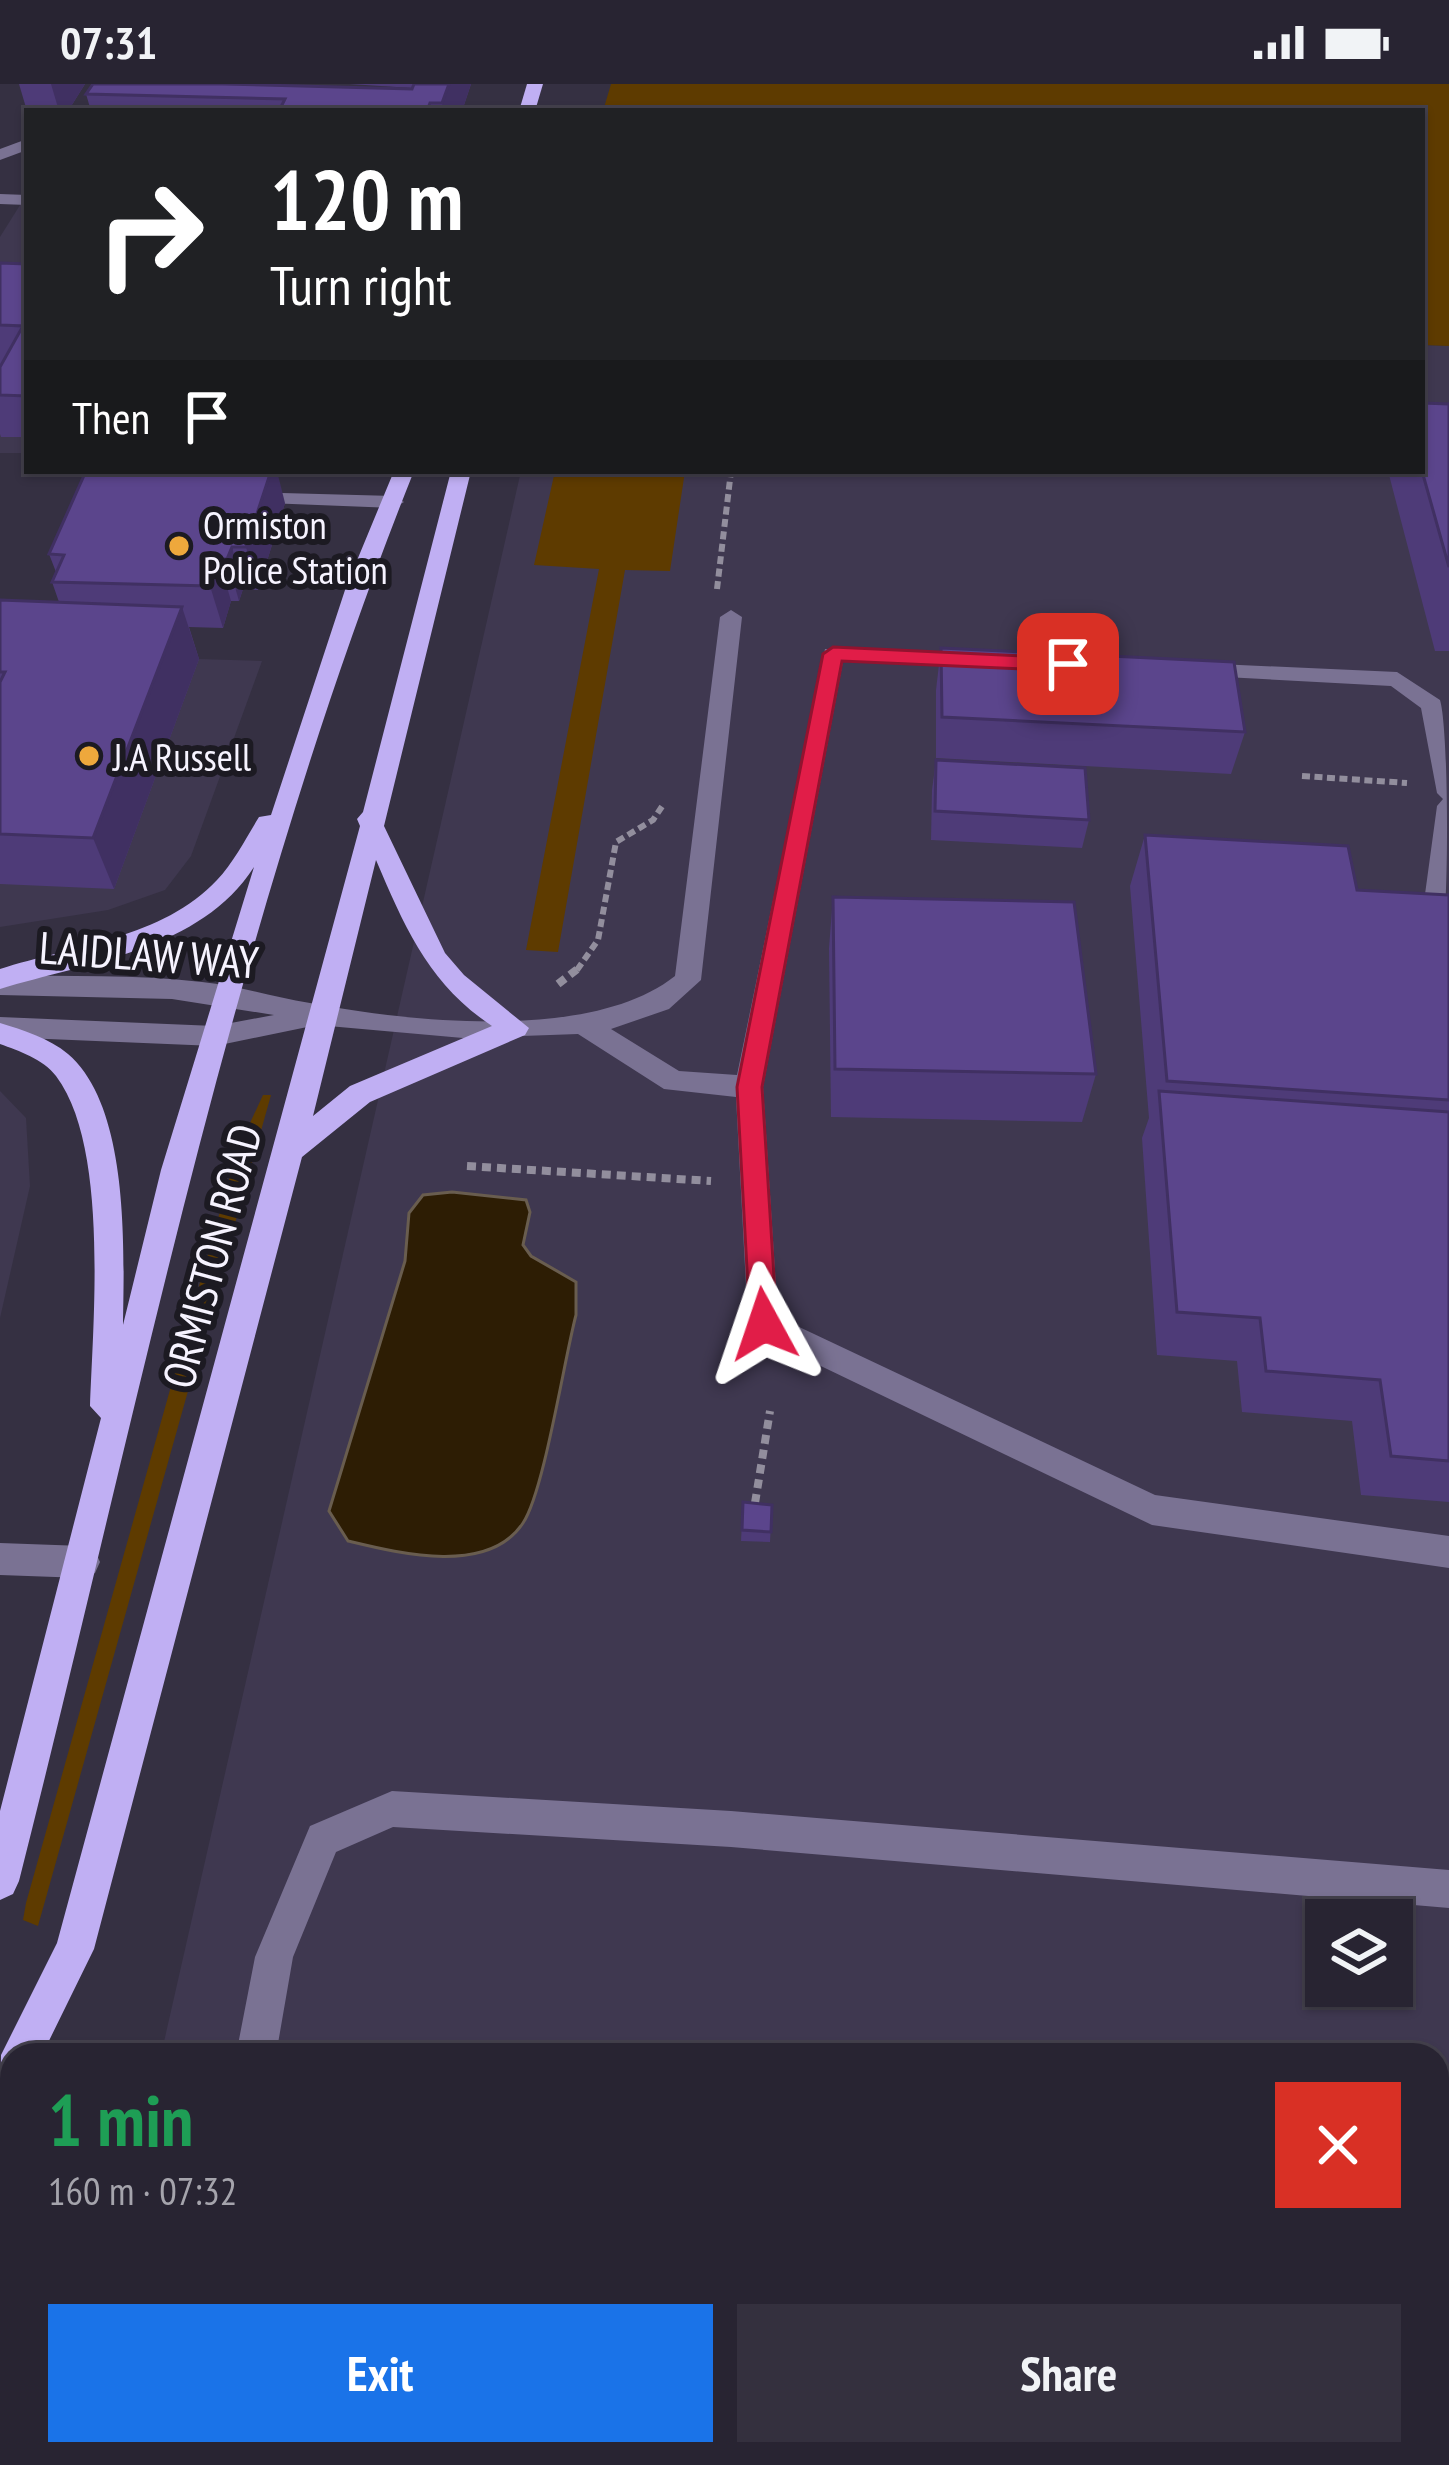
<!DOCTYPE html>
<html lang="en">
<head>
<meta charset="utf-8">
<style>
  body { margin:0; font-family:"PT Sans Narrow",sans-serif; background:#34303e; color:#f1f3f6; height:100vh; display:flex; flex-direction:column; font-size:45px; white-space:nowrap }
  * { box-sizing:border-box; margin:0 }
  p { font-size:39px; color:#a5a4ac }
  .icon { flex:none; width:66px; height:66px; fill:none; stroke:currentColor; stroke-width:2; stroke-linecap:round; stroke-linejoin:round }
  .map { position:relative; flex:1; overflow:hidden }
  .sheet { position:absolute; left:0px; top:1959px; width:1449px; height:423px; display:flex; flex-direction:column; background:#282432; border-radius:36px 36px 0 0; box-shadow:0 3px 9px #0004,0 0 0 3px #44414d }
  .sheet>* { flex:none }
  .top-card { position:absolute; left:24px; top:24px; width:1401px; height:366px; border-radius:0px; box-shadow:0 3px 9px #0004,0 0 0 3px #44414d; background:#202124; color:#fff; overflow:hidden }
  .fabs { position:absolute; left:1305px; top:1815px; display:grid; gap:24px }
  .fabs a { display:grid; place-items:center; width:108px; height:108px; border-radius:0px; background:#282432; box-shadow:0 3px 9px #0004,0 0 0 3px #44414d; font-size:60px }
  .pin { position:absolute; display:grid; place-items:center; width:102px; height:102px; color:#fff; margin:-51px; border-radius:24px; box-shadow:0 6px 18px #0006 }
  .me { position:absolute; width:132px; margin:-66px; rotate:355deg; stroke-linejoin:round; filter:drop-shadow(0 0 9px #0008) }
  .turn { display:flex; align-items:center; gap:42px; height:252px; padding:0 48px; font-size:54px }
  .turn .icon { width:156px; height:156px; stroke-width:2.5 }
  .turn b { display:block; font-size:84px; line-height:102px }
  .then { display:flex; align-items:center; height:114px; padding:0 48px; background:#0003; gap:24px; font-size:45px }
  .round { display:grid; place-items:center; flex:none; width:126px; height:126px; border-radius:0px; background:#34303e }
  .summary { display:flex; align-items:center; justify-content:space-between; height:204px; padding:0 48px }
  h1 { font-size:72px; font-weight:700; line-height:90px; color:#1e9e55 }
  .action { display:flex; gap:24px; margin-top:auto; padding:24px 48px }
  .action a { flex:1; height:138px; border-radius:0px; background:#1a73e8; color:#fff; font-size:48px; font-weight:700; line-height:138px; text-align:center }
  .action a+a { background:#34303e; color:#f1f3f6 }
  .status { display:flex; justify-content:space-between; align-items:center; height:84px; padding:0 60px; background:#282432; direction:ltr }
  .status svg { height:33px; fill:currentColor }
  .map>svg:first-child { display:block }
  .built { fill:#3f3850; fill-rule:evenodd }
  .green { fill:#5e3b00 }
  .water { fill:#2d1d04; stroke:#695d4f; stroke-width:3 }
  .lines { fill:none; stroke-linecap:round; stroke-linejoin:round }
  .path-far1 { stroke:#928e9d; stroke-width:6; stroke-dasharray:8 4.5; stroke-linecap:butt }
  .path { stroke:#928e9d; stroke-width:8; stroke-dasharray:9 6; stroke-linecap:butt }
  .minor { fill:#7a7293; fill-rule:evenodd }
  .major { fill:#c0aff3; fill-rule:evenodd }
  .wall { fill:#4e3b78 }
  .shaded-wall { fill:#403062 }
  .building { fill:#5b458c; stroke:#403062; stroke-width:3 }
  .route { fill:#e11d48; stroke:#92132f; stroke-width:3 }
  .poi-dot { fill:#eea83c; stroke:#1c1a22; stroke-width:4.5 }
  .labels { text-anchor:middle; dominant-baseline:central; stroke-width:12; stroke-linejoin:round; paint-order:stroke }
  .far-poi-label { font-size:39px; fill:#f6f3ff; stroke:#1c1a22; text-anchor:start }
  .street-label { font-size:45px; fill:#f6f3ff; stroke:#1c1a22 }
</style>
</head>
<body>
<div class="status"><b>07:31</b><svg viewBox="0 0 49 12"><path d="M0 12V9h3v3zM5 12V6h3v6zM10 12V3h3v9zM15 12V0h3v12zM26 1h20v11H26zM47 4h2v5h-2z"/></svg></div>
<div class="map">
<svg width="1449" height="2381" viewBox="0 0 1449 2381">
  <rect width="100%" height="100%" fill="#353042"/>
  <g class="built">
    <polygon points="27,110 27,369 0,369 0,153"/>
    <path d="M1422,261L1449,262V2381H66L69,2370H1437V1971H161L521,387H1422ZM1326,1836H1392V1902H1326Z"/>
    <polygon points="0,569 262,577 191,772 165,806 108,826 0,843"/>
    <polygon points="0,1007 26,1034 30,1102 0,1234"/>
  </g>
  <g class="green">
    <polygon points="611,0 1449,0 1449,262 1422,261 1422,27 603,27"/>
    <polygon points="555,387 685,387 670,487 625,486 558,868 526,866 599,485 534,481"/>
    <polygon points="263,1011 271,1011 38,1842 23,1836 26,1819 237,1067"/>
  </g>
  <path class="water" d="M452,1108L526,1116L530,1128L523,1161L531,1172L576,1198V1231C564,1276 544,1408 523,1439C488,1492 398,1469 348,1457L329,1427L405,1177L409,1129L423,1111Z"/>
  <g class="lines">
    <g class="path-far1">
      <polyline points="717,505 731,387"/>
      <polyline points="1302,692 1407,699"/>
      <polyline points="577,886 598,856 616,758 653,736 663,721"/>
    </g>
    <g class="path">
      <polyline points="558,900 580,883"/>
      <polyline points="467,1082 711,1097"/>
      <polyline points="755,1419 770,1327"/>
    </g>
    <g class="minor">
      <polygon points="27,55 27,66 0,76 0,65"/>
      <polygon points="0,110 27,111 27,121 0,120"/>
      <polygon points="248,408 394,412 404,418 394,424 241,418 238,414"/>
      <path d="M731,526L742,533L701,896L669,925L611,945L679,987L737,991L825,565L980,569L991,576L980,583L843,577L763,1003L778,1233L1155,1411L1449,1452V1484L1152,1441L752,1249L748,1240L736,1013L664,1005L578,950L463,954L317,941L215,962L0,953V933L215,942L274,931L172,915L0,911V891C67,893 135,890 202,898C239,902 273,913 310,919C410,938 592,958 675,892L720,533Z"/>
      <path d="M1196,579L1397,588L1440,616C1449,645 1449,825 1442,854L1433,856L1420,847L1437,722L1443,715L1437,709L1421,624L1391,602L1188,591V581Z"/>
      <polygon points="0,1459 83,1462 95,1467 100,1478 95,1489 83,1494 0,1491"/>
      <polygon points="392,1707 731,1727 1449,1786 1449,1824 731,1763 393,1743 336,1768 293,1873 276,1971 236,1971 255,1873 310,1742"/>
      <polygon points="164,2370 208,2370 207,2381 163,2381"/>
    </g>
    <g class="major">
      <polygon points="527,0 543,0 535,27 519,27"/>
      <path d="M394,387H414C232,842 139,1324 19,1797L13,1810L0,1816V1727L101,1334L90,1322C93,1236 109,1062 56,992C43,975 19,967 0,960V939C23,946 49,954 68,970C130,1023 124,1167 123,1241L161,1086L254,783C201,866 88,878 0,905V885C72,862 163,854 217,796C234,778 246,754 259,733L271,731L346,503Z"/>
      <path d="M451,387H471L384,742L445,869L464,891L529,944L525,951L370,1018L302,1073L94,1865L42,1971H12V2028L0,2033L1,1971L57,1859L360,742L357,735L363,728ZM376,776C405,844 429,900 492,942L350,1002L313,1032Z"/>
    </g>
  </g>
  <g class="wall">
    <polygon points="19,0 85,0 68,27 27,27"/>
    <polygon points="349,0 471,0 462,27 91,27 86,10 412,5 412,4"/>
    <polygon points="0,179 27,180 27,353 1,353 0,350"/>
    <polygon points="1449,320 1449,567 1435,567 1388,387 1422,387"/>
    <polygon points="285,419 258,506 243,505 239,517 231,517 223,544 189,543 199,575 114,805 0,800 0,516 59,518 52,498 56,488 49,470"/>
    <polygon points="941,564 1245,648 1231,690 936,674 936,606"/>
    <polygon points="936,676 1089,736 1082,764 931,756 932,706"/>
    <polygon points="1145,751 1357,806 1449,811 1449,1418 1361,1411 1352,1337 1242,1328 1237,1277 1157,1271 1142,1054 1149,1034 1130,802"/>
    <polygon points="833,813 1096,990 1082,1038 831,1033 829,864"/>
    <polygon points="743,1418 772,1421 770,1458 741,1457"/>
  </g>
  <g class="shaded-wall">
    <polygon points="51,0 85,0 68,27 59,27"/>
    <polygon points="449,0 471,0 462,27 443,27 442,19"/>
    <polygon points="271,387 277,387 285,419 258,506 246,463"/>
    <polygon points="232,463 243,505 239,517 227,475"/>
    <polygon points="219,475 231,517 223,544 210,502"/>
    <polygon points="182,523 199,575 114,805 93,754"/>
  </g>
  <g class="building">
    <polygon points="93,0 223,0 412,5 414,0 449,0 442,19 430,19 427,27 279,27 285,15 86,10"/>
    <polygon points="0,179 27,180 27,312 0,311 0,283 23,242 0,241"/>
    <polygon points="1422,319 1449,320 1449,483 1422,387"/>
    <polygon points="86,387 271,387 246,463 232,463 227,475 219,475 210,502 52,498 64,471 49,470"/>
    <polygon points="0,516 182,523 93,754 0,750 0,598 5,588 0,588"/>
    <polygon points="941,564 1234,578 1245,648 942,633"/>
    <polygon points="936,676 1085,684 1089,736 935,727"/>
    <polygon points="1145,751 1348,762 1357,806 1449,811 1449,1016 1167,997"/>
    <polygon points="833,813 1074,818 1096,990 835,985"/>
    <polygon points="1159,1007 1449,1028 1449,1377 1391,1372 1380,1296 1266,1287 1260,1234 1177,1228"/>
    <polygon points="743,1418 772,1421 771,1448 742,1446"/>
  </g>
  <polygon class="route" points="833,563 1068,574 1079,580 1068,587 842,577 762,1003 777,1240 764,1252 750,1240 737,1003 823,570"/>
  <g class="poi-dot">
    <circle cx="179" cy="462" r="12"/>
    <circle cx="89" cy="672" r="12"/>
  </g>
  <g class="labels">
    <g class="far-poi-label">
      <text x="203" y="440">Ormiston<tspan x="203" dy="45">Police Station</tspan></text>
      <text x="113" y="672">J.A Russell</text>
    </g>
    <g class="street-label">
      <text transform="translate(149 870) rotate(4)">LAIDLAW WAY</text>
      <text transform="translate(211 1172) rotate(-75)">ORMISTON ROAD</text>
    </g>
  </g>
</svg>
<div class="fabs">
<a><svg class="icon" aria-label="layers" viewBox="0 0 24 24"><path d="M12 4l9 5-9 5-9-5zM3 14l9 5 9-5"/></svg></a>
</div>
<div class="pin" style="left:1068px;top:580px;background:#d93025"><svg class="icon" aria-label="arrive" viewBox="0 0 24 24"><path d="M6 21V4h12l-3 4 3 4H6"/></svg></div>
<svg class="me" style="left:764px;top:1240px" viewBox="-20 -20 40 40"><path d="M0-17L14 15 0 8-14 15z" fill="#e11d48" stroke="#fff" stroke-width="4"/></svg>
<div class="top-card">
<div class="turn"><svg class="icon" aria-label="right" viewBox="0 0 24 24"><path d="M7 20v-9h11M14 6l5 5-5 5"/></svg><div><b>120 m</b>Turn right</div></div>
<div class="then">Then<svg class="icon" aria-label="arrive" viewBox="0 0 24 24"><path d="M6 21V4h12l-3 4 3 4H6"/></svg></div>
</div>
<section class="sheet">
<div class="summary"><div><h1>1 min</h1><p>160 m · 07:32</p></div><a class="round" style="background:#d93025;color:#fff"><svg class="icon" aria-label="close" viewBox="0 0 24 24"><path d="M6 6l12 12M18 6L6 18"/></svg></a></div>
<div class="action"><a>Exit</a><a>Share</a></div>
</section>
</div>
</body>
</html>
